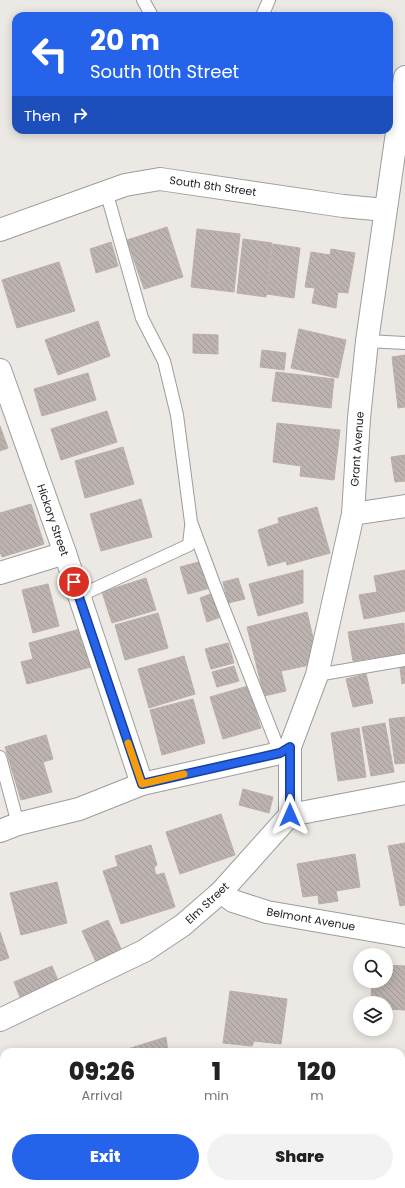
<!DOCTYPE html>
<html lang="en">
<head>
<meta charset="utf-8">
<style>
  body { margin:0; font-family:Poppins,sans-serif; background:#f2f2f2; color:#222; height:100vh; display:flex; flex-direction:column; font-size:15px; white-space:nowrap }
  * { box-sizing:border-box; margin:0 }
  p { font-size:13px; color:#767676 }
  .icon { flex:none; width:22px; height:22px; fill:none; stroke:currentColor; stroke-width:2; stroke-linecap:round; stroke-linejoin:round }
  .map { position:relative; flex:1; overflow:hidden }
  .drawer { position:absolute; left:0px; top:1048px; width:405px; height:140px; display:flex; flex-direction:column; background:#fff; border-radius:12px 12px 0 0; box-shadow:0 2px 10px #0003 }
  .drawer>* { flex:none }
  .guide { position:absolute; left:12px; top:12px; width:381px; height:122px; border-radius:12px; box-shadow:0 2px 10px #0003; background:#2563eb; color:#fff; overflow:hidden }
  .tools { position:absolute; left:353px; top:948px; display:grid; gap:8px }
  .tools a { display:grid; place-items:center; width:40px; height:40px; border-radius:50%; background:#fff; box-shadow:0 2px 10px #0003; font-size:20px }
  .pin { position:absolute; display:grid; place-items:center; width:34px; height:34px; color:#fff; margin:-17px; border:2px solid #fff; border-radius:50%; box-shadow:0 1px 4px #0007 }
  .me { position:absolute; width:44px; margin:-22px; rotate:0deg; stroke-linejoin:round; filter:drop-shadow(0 0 3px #0008) }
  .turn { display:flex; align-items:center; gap:14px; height:84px; padding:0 12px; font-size:18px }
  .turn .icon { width:52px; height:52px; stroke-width:2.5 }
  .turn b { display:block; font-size:28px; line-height:34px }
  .then { display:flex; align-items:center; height:38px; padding:0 12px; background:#0003; gap:8px; font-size:15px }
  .eta { display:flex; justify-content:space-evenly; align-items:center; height:68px; text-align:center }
  .eta b { font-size:24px; font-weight:800; line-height:28px }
  .cta { display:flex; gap:8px; margin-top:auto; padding:8px 12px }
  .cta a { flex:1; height:46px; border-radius:24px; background:#2563eb; color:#fff; font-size:16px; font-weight:800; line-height:46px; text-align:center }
  .cta a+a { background:#f2f2f2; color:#222 }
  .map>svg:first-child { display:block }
  .building { fill:url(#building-back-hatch); stroke:#bcaea6 }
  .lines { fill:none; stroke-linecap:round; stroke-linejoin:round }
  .lane-casing { stroke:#9d9d9d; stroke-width:14 }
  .street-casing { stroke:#9d9d9d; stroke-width:24 }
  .lane { stroke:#fff; stroke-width:12 }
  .street { stroke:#fff; stroke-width:22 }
  .route-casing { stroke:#184099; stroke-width:10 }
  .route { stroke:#2563eb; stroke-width:7 }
  .slow { stroke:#f59e0b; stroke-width:7 }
  .labels { text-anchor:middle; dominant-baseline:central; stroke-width:4; stroke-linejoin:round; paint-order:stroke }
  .street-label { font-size:11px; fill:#1c1c1c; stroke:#fff }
</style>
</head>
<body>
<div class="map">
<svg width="405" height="1188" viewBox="0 0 405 1188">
  <defs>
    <pattern id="building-back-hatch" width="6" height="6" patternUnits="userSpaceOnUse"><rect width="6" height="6" fill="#bcb3b0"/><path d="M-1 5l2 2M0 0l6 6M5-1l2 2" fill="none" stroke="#a19997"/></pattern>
  </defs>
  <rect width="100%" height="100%" fill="#ece8e3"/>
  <g class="building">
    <polygon points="167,227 183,277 144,289 127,240"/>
    <polygon points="197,229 240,234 234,292 191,287"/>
    <polygon points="243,239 272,243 266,297 237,293"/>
    <polygon points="111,242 118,266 96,273 90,249"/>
    <polygon points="273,244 300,248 294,298 267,294"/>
    <polygon points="331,249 355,253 348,293 338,292 336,308 312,303 315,288 305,287 311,252 330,255"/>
    <polygon points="59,262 75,311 17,328 2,280"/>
    <polygon points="98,321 110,356 58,375 45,340"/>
    <polygon points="299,329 346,340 338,378 291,368"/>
    <polygon points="193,334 218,335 218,354 193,353"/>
    <polygon points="262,350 286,353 284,370 260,367"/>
    <polygon points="405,355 405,407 398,408 392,357"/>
    <polygon points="276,372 334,379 331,408 272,401"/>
    <polygon points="88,373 96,400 42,416 34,389"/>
    <polygon points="107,411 117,442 61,460 51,429"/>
    <polygon points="277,423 340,430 334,480 300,476 301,466 273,462"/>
    <polygon points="0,426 8,448 0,451"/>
    <polygon points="123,447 134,484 85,498 75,461"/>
    <polygon points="405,455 405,481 395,482 391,457"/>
    <polygon points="141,499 152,537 101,551 90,514"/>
    <polygon points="31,504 44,544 2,557 0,552 0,513"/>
    <polygon points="317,507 330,553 287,565 286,561 268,566 258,530 279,523 278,518"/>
    <polygon points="202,561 210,588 188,594 180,567"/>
    <polygon points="303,570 303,603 258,616 249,584"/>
    <polygon points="405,570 405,611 364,619 359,595 377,592 374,576"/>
    <polygon points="146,578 156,610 112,623 102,592"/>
    <polygon points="238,578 245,599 228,603 223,582"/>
    <polygon points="48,584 59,626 33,633 22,590"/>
    <polygon points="213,593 221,617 207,622 200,598"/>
    <polygon points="307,612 319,663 281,671 286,691 264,696 247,627"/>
    <polygon points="158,613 168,648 125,660 115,625"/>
    <polygon points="404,623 405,653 353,661 348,632"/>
    <polygon points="80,629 91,667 27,684 21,662 33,659 29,643"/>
    <polygon points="228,643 234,663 211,669 205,649"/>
    <polygon points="184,656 195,694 149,708 138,669"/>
    <polygon points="234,666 239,681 217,687 212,672"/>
    <polygon points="405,667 405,683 402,684 400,668"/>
    <polygon points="366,674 373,703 353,707 346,679"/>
    <polygon points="248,686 261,728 223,739 210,697"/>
    <polygon points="193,699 205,743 162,755 150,710"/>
    <polygon points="405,717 405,763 395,764 389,719"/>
    <polygon points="385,723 394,772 371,776 362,727"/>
    <polygon points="359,728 366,777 338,781 331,733"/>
    <polygon points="46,735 53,759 43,762 52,792 21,800 5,747"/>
    <polygon points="243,789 273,797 269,813 239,805"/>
    <polygon points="221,814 235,855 180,874 166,832"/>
    <polygon points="405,843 405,905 400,906 388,846"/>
    <polygon points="151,845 157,865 154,867 156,875 164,873 175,907 121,924 103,871 118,866 115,856"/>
    <polygon points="355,854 360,887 336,891 338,901 319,904 318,895 303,897 297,864"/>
    <polygon points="57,882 67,923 21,935 10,893"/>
    <polygon points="108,920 122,951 96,962 82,931"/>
    <polygon points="0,932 9,958 0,961"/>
    <polygon points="386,965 405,966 405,1010 386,1009 386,1003 371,1003 372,981 386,981"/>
    <polygon points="52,966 60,985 21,1000 14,982"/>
    <polygon points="230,991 287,999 281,1044 254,1041 252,1046 223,1043"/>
    <polygon points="166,1037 168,1052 118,1052"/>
    <polygon points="21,1184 47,1184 36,1188 22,1188"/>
  </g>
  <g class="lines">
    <g class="lane-casing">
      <g id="lane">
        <polyline points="143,0 152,16"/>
        <polyline points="262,16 269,0"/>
        <polyline points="106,191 142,318 164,361 177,415 191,522 214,584 280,753"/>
        <polyline points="367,341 405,343"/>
        <polyline points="79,596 189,545 191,527"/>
        <polyline points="317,675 405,660"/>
        <polyline points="0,757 18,824"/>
      </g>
    </g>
    <g class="street-casing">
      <g id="street">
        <polyline points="0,230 125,185 160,179 343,206 385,210"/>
        <polyline points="0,370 65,553 142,784"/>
        <polyline points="353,514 405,506"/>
        <polyline points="0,573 65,553"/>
        <polyline points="290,815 290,747 317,675 353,514 359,418 367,341 405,77"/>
        <polyline points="0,831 18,824 79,809 142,784 280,753 290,747"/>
        <polyline points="221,892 233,901 267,912 405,936"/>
        <polyline points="0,1020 144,951 183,925 221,892 290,815 405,793"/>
      </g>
    </g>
    <use href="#lane" class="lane"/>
    <use href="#street" class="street"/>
  </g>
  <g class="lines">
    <g class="route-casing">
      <polyline id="route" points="74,582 142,784 280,753 290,747 290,815"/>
    </g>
    <use href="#route" class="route"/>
    <polyline class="slow" points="128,743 142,784 184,774"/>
  </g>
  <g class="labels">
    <g class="street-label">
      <text transform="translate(213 186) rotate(8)">South 8th Street</text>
      <text transform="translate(357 449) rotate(-86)">Grant Avenue</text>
      <text transform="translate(53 520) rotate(71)">Hickory Street</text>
      <text transform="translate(207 903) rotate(-43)">Elm Street</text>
      <text transform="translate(311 919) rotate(10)">Belmont Avenue</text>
    </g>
  </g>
</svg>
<div class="tools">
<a><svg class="icon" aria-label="search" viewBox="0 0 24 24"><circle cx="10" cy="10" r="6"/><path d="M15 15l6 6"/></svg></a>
<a><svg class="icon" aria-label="layers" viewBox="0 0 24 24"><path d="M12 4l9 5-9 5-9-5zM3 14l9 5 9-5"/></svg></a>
</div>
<div class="pin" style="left:74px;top:582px;background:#d93025"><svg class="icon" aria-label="arrive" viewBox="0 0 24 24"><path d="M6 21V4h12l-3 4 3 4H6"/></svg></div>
<svg class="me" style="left:290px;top:815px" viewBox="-20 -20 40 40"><path d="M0-17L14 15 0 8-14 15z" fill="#2563eb" stroke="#fff" stroke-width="4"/></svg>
<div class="guide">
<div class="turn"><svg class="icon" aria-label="left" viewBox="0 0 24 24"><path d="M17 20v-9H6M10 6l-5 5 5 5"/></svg><div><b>20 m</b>South 10th Street</div></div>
<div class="then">Then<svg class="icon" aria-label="right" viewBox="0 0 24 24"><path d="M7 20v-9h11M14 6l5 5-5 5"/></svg></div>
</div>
<section class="drawer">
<div class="eta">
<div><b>09:26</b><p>Arrival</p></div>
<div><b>1</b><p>min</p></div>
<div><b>120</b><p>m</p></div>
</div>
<div class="cta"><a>Exit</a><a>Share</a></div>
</section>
</div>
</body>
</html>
